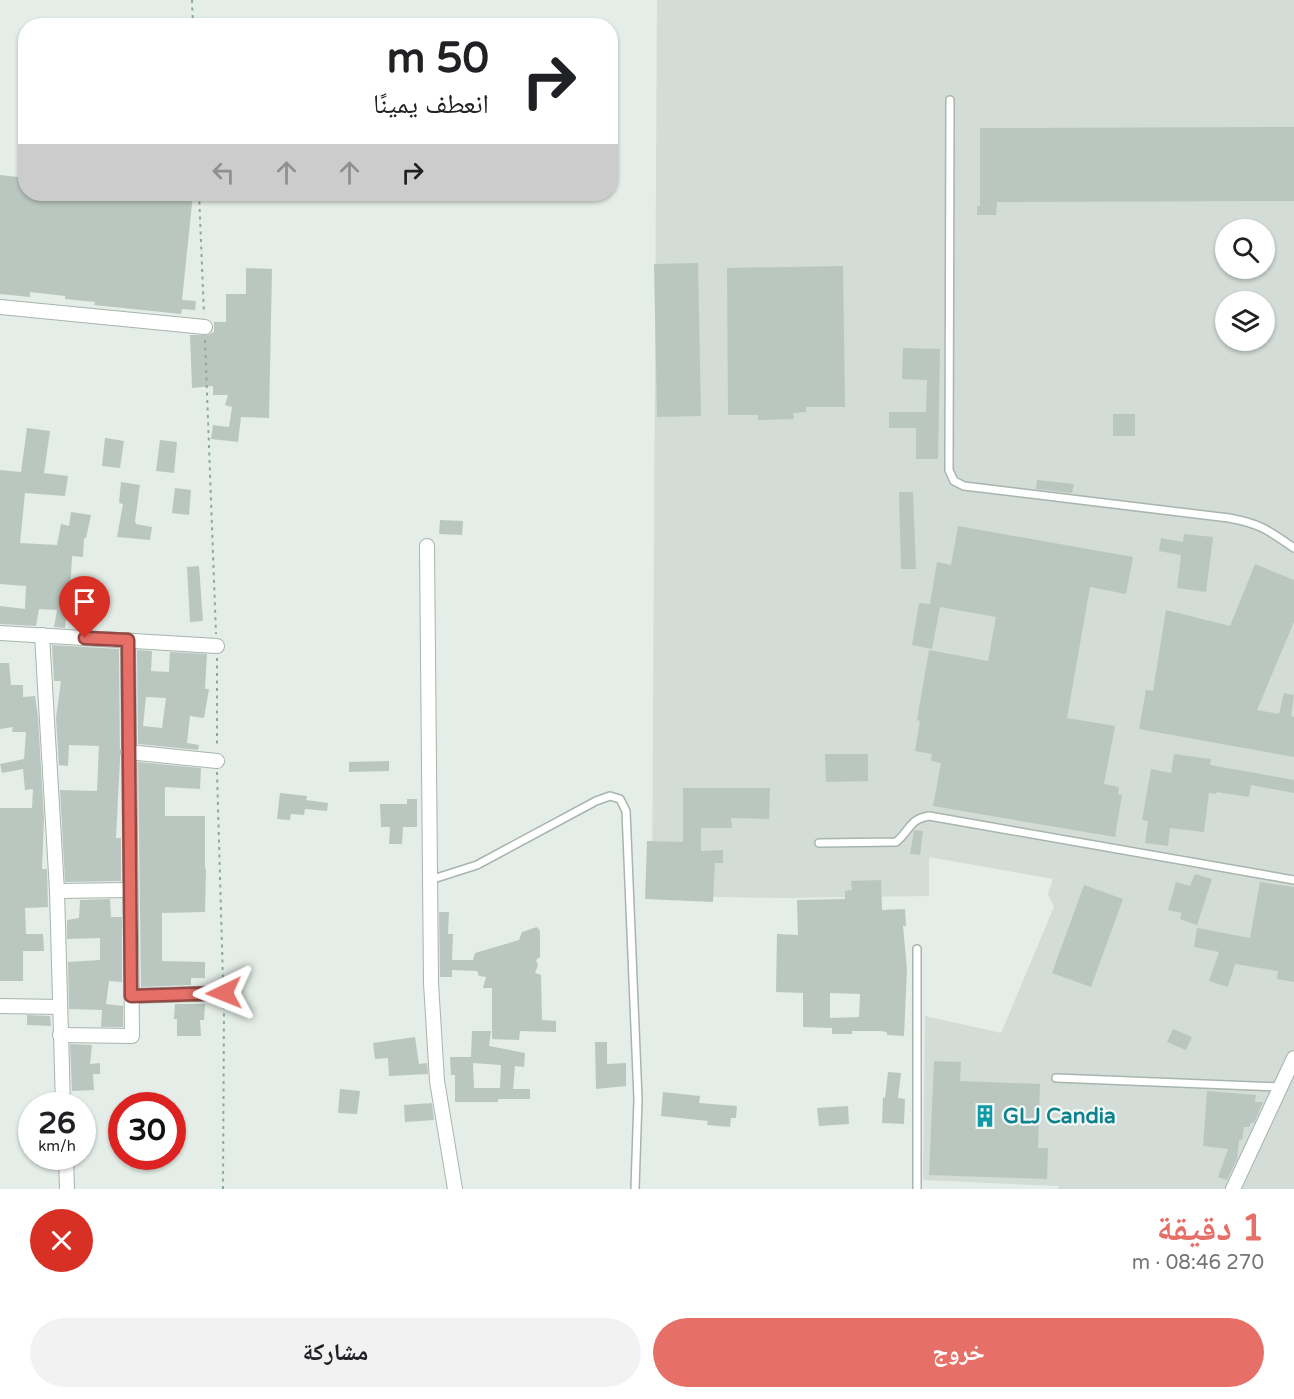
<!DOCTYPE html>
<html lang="ar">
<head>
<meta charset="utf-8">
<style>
  body { margin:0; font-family:"Varela Round","Noto Naskh Arabic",sans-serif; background:#f2f2f2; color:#202124; direction:rtl; height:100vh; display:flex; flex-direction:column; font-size:22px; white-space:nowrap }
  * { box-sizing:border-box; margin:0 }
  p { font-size:20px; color:#757577 }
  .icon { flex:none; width:33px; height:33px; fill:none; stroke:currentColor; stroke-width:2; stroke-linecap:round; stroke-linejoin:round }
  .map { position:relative; height:1189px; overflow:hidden; direction:ltr }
  .panel { display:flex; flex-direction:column; background:#fff; flex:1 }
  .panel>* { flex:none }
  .guide { position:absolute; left:18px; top:18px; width:600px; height:183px; border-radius:24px; box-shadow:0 2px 4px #0004; direction:rtl; background:#fff; color:#202124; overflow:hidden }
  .controls { position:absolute; left:1215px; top:219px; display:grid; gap:12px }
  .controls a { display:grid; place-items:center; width:60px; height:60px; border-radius:50%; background:#fff; box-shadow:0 2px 4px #0004; font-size:30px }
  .speed { position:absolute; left:18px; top:1092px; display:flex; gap:12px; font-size:30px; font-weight:700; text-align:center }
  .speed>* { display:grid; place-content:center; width:78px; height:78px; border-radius:50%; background:#fff; box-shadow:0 2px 4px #0004; line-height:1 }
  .speed small { font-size:15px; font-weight:400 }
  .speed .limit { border:9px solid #d22; background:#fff; color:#111 }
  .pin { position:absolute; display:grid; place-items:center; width:51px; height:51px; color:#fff; margin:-62px -26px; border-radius:50% 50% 50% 0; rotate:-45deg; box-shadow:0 0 6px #0007 }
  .pin .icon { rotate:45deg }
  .me { position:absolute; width:66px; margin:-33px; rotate:268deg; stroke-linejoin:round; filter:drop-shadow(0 0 4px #0008) }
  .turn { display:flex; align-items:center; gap:21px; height:126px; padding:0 30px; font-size:27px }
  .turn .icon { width:78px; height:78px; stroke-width:2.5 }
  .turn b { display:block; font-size:42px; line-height:51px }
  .lanes { display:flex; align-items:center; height:57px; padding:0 30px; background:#0003; justify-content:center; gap:30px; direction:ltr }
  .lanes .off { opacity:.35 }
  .round { display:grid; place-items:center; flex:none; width:63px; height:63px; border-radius:32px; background:#f2f2f2 }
  .overview { display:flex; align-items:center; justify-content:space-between; height:102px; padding:0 30px }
  h1 { font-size:36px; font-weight:700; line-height:45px; color:#e67068 }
  .primary-button { display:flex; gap:12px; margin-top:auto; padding:12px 30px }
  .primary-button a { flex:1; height:69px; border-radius:36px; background:#e67068; color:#fff; font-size:24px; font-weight:700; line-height:69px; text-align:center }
  .primary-button a+a { background:#f2f2f2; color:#202124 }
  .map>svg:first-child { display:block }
  .built { fill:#d3dcd6; fill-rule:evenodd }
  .building { fill:#bac7c0; fill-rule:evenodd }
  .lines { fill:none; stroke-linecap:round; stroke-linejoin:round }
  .lane-casing { stroke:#a7b5ad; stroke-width:10 }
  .street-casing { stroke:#a7b5ad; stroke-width:16 }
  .path { stroke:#87ad9a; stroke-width:2; stroke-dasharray:3 4.5; stroke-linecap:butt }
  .lane { stroke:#fff; stroke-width:7 }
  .street { stroke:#fff; stroke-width:14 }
  .route-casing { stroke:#964944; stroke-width:15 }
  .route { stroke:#e67068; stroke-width:10 }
  .labels { text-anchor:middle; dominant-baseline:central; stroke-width:4.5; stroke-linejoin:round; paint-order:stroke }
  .culture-label { font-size:21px; font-weight:bold; fill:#0d838f; stroke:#f5f9f6; text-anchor:start }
</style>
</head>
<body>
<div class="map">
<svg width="1294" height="1189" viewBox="0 0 1294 1189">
  <rect width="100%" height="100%" fill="#e4ede7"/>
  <path class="built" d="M657,0H1294V1189H1058V1186L923,1180L925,1016L1001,1033L1054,907L1048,894L1053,879L929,857V896L782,898L652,896ZM1226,230H1264V268H1226ZM1226,302H1264V340H1226Z"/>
  <g class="building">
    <polygon points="1294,127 1294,201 997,202 996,215 977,215 977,206 980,206 980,128"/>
    <polygon points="0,175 26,178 26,194 193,194 182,300 196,301 195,310 182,309 181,314 94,305 95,302 65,299 65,296 30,292 30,297 0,294"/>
    <polygon points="698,263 701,416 657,417 654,264"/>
    <polygon points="843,266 845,407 806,407 806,412 793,413 794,419 758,420 758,415 728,415 727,268"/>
    <polygon points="246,268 272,269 269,418 241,417 238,442 211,439 213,425 229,427 232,407 225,405 228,395 213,395 213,386 192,388 190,335 208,335 214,332 214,322 226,322 226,294 246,294"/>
    <polygon points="903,348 940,349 938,459 916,459 916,428 889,428 889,412 926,412 927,380 902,379"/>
    <rect x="1113" y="414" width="22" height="22"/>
    <polygon points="27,428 50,431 44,473 68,476 65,496 25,493 20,543 57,545 61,524 69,526 71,512 91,515 86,538 84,538 83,557 72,556 69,611 67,611 65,628 54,627 57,610 39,609 36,626 0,624 0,606 25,609 26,586 0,584 0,470 21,472"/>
    <polygon points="105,438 124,441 120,468 102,466"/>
    <polygon points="160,440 177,442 174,473 156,471"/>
    <polygon points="1037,480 1074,484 1072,493 1036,489"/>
    <polygon points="121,482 140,485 135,521 136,524 152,527 150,540 117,537 123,504 119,503"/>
    <polygon points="175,488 191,490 189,515 172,513"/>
    <polygon points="899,492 913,492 916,569 901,569"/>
    <polygon points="440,520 463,521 462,535 439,534"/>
    <polygon points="958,526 1133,557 1126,594 1090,587 1067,718 1115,726 1104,784 1119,787 1118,794 1122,795 1115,837 933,806 941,763 931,761 932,754 915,751 920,721 917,720 929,650 988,661 996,617 940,607 932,649 912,645 919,603 930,604 937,562 951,565"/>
    <polygon points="1184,534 1213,537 1206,592 1177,588 1181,555 1159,551 1161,538 1183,542"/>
    <polygon points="1255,564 1294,580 1294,622 1257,710 1279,714 1284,693 1294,695 1291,716 1294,717 1294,757 1139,729 1146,690 1153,691 1166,610 1230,626"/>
    <polygon points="199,566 203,621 190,622 187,567"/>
    <polygon points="52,645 119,649 120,760 116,838 121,838 121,881 65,882 60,790 97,791 99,746 69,745 68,766 59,765 56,718 61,681 54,681"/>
    <path d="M137,650L152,651L151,671L169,672L170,652L207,654L205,689H209L204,718L190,716L187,743L199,745L198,750L138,744ZM146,697L166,698L162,728L143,726Z"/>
    <polygon points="0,663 9,663 11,685 23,685 23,697 35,696 38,717 44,819 42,869 47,869 48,907 25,908 26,934 43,934 44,951 23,951 23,981 0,981 0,808 32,808 33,789 25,790 23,769 2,773 0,764 24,759 26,732 12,732 13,727 0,729"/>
    <polygon points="825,754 868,754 868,781 826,782"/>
    <polygon points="1174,754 1211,759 1210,765 1294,780 1294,793 1251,785 1249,797 1217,792 1216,794 1209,793 1204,832 1170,828 1168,846 1145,843 1148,821 1142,820 1151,769 1171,773"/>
    <polygon points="389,761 389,771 349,772 349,762"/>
    <polygon points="138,762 201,768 200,789 165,787 165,816 205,816 205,869 206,869 205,912 162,913 162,961 205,962 205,978 191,978 191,985 141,987"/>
    <polygon points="683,788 770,788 769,819 731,818 732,828 701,828 701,851 723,850 723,863 715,863 713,902 645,899 647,841 683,842"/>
    <polygon points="280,793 307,796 306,800 328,803 327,811 305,809 304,815 291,814 290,820 277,819"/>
    <polygon points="407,799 417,799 417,827 403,827 402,844 389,844 390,827 381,827 380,804 407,804"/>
    <polygon points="914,830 923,831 920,855 910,854"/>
    <polygon points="1195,874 1212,879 1197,925 1180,919 1182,913 1168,910 1176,882 1190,886"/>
    <path d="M881,880L882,910L905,909L906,926H903L907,969L904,1036L887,1035V1032L880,1031H852V1034H832V1028L803,1027V993L776,992L777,934L798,935L797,900L845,899V891L852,890L851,881ZM830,993L860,994L859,1017L830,1018Z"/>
    <polygon points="1260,882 1294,887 1294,982 1277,979 1278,971 1235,964 1228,987 1209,981 1219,952 1194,947 1197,928 1250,938"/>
    <polygon points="1084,885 1123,899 1091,987 1052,973"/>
    <polygon points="110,899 111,917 122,917 122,982 109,981 106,1004 123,1006 123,1027 101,1027 102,1010 69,1009 68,962 100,960 100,938 67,939 67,920 79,918 80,900"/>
    <polygon points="439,912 449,912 448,934 453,934 452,960 473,960 475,953 519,940 522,932 537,927 540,931 540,957 536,960 538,965 535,973 541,975 542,1020 556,1021 556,1032 520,1031 519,1040 492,1039 492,988 483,988 486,977 479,976 477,971 452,970 452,977 440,977"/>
    <polygon points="175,1004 205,1004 204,1020 200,1020 201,1036 177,1036 177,1019 174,1019"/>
    <polygon points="27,1015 50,1016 51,1026 27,1025"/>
    <polygon points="1173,1029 1192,1037 1186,1050 1167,1042"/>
    <path d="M472,1031H491L489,1046L525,1053L524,1067L515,1066L513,1089H530V1099H498V1102H455V1075H451L450,1057H471ZM473,1063L501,1065L500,1088H474Z"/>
    <polygon points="415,1037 419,1064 427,1063 428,1074 389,1076 388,1058 375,1059 373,1043"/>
    <polygon points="595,1042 607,1042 607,1064 626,1063 626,1086 596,1089"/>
    <polygon points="70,1044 92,1045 90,1064 100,1063 100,1074 93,1074 94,1090 72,1091"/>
    <polygon points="934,1061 961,1062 960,1081 1040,1084 1038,1148 1048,1148 1047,1179 929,1175"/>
    <polygon points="888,1072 901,1073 898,1098 905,1099 904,1124 882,1123 883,1097 885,1098"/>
    <polygon points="340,1089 360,1091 357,1114 338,1113"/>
    <polygon points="1207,1091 1256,1095 1255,1102 1263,1102 1254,1123 1250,1123 1250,1127 1244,1127 1242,1140 1239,1140 1237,1159 1227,1180 1218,1177 1228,1149 1203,1146"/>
    <polygon points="663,1092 700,1096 699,1103 737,1106 736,1118 731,1118 730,1127 707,1125 708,1121 661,1116"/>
    <polygon points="432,1103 434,1120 405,1122 404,1105"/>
    <polygon points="848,1106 849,1124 819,1126 817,1108"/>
  </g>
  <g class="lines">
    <g class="lane-casing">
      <g id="lane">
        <path d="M950,100L949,470L954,481L964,486L1229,518C1261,524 1268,530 1294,548"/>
        <path d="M819,843L896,842C910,831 909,819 929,816L1294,880"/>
        <polyline points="430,880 477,865 596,801 610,796 620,799 626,811 638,1099 635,1189"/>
        <polyline points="1056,1078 1281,1087"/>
        <polyline points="917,1189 917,949"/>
      </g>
    </g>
    <g class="street-casing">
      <g id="street">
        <polyline points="0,307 205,327"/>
        <polyline points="427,546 431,983 437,1081 455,1189"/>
        <polyline points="0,633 217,646"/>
        <polyline points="42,635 57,891 63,1106"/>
        <polyline points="128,752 217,761"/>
        <polyline points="57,891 129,890"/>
        <polyline points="131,996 224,993"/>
        <polyline points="0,1006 60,1007"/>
        <polyline points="60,1035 132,1036 128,640"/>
        <polyline points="66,1156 67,1189"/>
        <polyline points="1233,1189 1294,1058"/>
      </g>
    </g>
    <g class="path">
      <polyline points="192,0 193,26"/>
      <polyline points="199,194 204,314"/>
      <polyline points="205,340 216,634"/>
      <polyline points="217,658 217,748"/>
      <polyline points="217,772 223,982"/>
      <polyline points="223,1189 224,1006"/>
    </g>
    <use href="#lane" class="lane"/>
    <use href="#street" class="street"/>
  </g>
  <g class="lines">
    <g class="route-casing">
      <polyline id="route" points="85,638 128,640 131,996 224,993"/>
    </g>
    <use href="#route" class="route"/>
  </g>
  <defs>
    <g id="building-bare" transform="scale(1.8)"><path d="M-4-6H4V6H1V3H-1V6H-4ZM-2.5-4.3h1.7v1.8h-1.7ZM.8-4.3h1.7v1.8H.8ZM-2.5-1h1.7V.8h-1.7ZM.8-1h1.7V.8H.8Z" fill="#0f9aa8" stroke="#f5f9f6" stroke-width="2.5" paint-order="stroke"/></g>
  </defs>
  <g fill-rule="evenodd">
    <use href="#building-bare" x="985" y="1116"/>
  </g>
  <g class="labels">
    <g class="culture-label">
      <text x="1003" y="1116">GLJ Candia</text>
    </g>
  </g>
</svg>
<div class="controls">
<a><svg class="icon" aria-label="search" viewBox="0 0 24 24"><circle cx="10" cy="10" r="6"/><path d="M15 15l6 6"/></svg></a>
<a><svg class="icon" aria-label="layers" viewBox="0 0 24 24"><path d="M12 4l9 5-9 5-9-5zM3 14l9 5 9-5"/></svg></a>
</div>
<div class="speed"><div>26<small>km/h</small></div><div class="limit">30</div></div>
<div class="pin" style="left:85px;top:638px;background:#d93025"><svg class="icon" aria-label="arrive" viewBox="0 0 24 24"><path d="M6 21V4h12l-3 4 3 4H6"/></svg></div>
<svg class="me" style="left:224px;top:993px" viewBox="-20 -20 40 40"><path d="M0-17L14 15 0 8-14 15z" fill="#e67068" stroke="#fff" stroke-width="4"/></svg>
<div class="guide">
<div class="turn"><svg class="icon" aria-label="right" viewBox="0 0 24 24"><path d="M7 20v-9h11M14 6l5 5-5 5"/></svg><div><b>50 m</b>انعطف يمينًا</div></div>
<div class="lanes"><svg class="icon off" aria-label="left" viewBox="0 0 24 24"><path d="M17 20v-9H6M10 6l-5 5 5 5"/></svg><svg class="icon off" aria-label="ahead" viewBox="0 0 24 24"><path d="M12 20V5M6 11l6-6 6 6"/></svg><svg class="icon off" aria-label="ahead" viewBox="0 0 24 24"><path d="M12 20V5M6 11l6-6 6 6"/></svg><svg class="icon" aria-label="right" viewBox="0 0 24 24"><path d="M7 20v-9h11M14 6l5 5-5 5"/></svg></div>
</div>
</div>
<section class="panel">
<div class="overview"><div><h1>1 دقيقة</h1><p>270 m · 08:46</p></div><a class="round" style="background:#d93025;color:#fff"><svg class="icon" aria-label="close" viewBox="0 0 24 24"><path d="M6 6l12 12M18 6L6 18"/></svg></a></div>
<div class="primary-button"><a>خروج</a><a>مشاركة</a></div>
</section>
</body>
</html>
